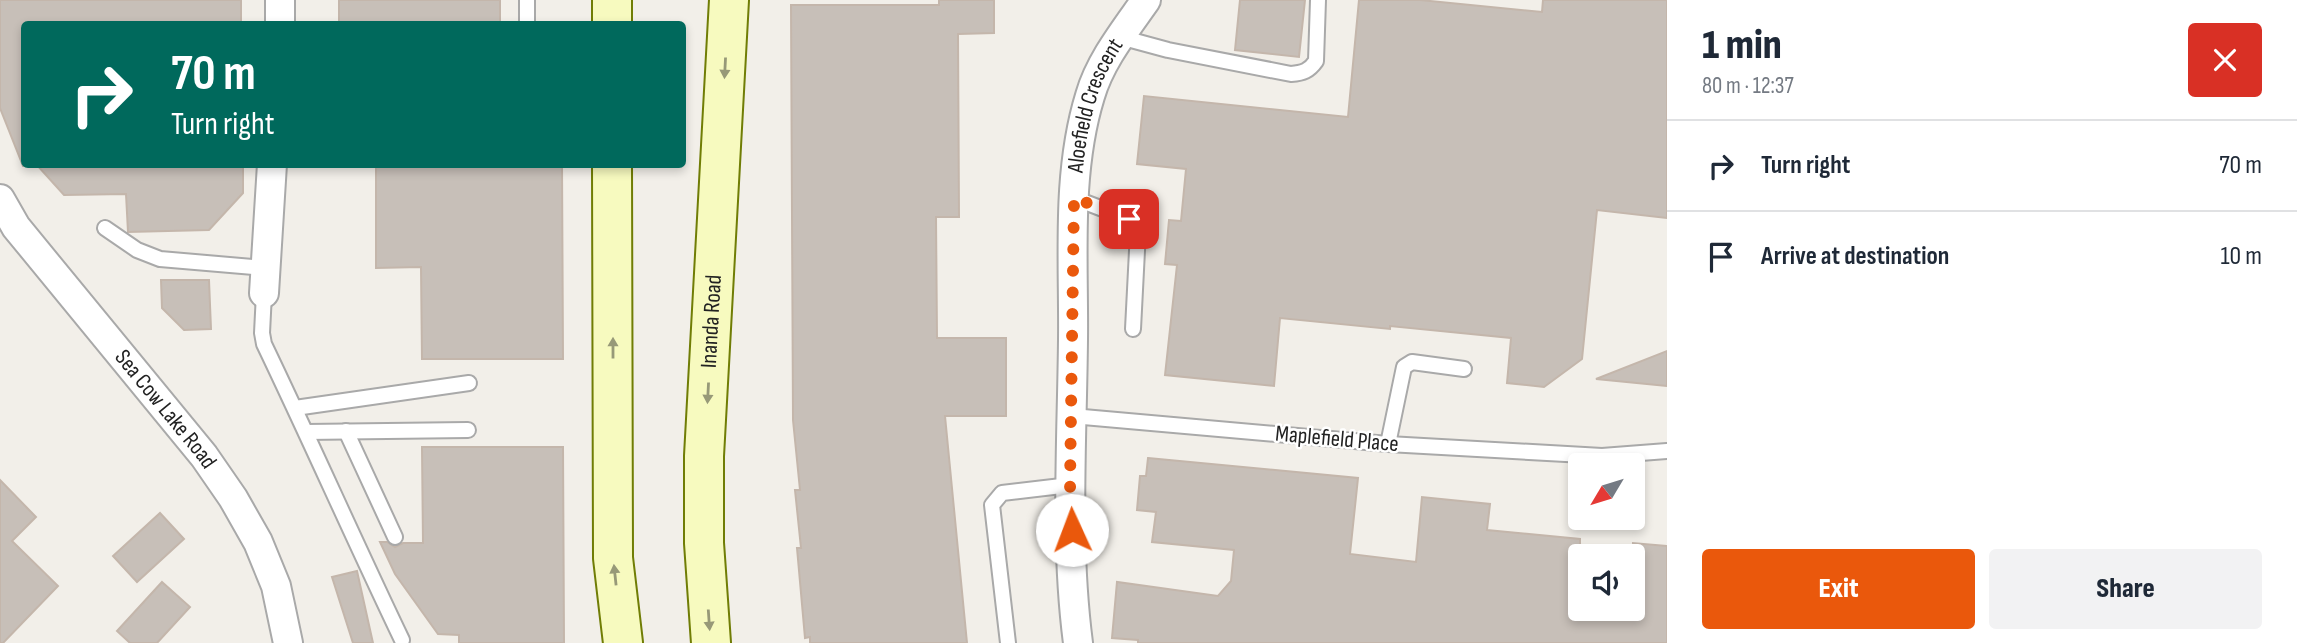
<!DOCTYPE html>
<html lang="en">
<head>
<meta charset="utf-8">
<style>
  body { margin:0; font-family:"Sofia Sans Condensed",sans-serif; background:#f2f2f3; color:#1f2937; height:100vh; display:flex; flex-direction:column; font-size:26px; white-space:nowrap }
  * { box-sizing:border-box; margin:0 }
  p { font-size:23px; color:#747a83 }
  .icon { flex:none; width:38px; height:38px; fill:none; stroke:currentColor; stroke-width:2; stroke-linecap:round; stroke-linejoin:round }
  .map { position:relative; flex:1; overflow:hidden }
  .details { display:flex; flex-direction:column; background:#fff; width:630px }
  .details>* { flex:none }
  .banner { position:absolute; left:21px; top:21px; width:665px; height:147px; border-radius:7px; box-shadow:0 4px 10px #0003; background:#00695c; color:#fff; overflow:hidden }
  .needle { width:46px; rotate:232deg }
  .tools { position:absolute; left:1568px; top:453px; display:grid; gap:14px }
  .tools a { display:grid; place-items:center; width:77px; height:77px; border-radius:7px; background:#fff; box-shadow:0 4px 10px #0003; font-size:35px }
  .pin { position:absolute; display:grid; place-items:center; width:60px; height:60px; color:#fff; margin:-30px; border-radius:14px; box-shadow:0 4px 10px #0006 }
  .me { position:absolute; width:77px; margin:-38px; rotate:358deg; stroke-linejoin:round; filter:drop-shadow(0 0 5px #0008) }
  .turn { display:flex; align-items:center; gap:24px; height:147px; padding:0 35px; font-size:32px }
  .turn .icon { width:91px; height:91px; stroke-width:2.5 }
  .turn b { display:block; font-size:49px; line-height:60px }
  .round { display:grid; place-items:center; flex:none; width:74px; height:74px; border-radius:7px; background:#f2f2f3 }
  .headline { display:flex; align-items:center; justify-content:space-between; height:119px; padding:0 35px }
  h1 { font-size:42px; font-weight:800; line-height:52px }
  .action { display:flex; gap:14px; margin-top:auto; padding:14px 35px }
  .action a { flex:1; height:80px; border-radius:7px; background:#ea580c; color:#fff; font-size:28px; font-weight:800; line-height:80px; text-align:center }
  .action a+a { background:#f2f2f3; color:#1f2937 }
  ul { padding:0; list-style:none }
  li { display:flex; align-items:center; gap:21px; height:91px; padding:0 35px; border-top:2px solid #e0e1e3 }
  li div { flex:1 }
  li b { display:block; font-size:26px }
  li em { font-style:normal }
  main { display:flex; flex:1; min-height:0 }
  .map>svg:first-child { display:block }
  .building { fill:#c7bfb8; stroke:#c4b6ab; stroke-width:2 }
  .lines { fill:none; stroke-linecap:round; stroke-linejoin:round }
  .service-casing { stroke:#a9a9a9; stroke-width:18 }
  .minor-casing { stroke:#a9a9a9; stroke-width:32 }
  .secondary-casing { stroke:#707d05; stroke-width:42 }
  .service { stroke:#fff; stroke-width:14 }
  .minor { stroke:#fff; stroke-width:28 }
  .secondary { stroke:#f7fabf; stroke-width:38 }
  .oneway { fill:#979978 }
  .route { stroke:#ea580c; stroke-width:12; stroke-dasharray:0 21.6 }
  .labels { text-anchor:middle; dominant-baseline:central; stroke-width:5; stroke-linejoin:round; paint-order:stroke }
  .street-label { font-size:23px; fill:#222; stroke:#fff }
</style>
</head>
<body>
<main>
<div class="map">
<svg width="1667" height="643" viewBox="0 0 1667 643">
  <rect width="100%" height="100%" fill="#f2efe9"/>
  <g class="building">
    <polygon points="0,0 241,0 241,24 24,24 24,166 23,166 0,108"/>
    <rect x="339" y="0" width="161" height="24"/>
    <polygon points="939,0 994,0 994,33 958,34 959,217 936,217 937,338 1006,338 1006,416 945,416 967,643 810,643 810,637 805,638 797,548 801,548 795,490 800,490 793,420 791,5 939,5"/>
    <polygon points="1240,0 1305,0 1299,57 1235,50"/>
    <polygon points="1359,0 1420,0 1542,12 1543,0 1667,0 1667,218 1597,210 1582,359 1544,387 1507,383 1511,338 1390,326 1390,329 1280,318 1274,386 1165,375 1177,265 1165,264 1169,220 1181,221 1186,169 1137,164 1144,96 1348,117"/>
    <polygon points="36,164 243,164 243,193 209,230 128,232 126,194 64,195"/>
    <polygon points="376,164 562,164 563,359 422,359 421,267 376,268"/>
    <polygon points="161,280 209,280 211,329 184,330 162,308"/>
    <polygon points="1667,351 1667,386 1596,379"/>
    <polygon points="422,447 563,447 564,643 459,643 459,635 438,634 395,574 380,542 387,542 395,547 403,543 423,543"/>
    <polygon points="1148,458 1358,478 1350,554 1416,562 1422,497 1490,504 1487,530 1580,539 1580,609 1633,609 1633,543 1667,546 1667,643 1138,643 1138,640 1112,638 1117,582 1218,596 1231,581 1234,550 1152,542 1156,512 1137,510 1140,476 1146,476"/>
    <polygon points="0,480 36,517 12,541 58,586 3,643 0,643"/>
    <polygon points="160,513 184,539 137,582 113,556"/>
    <polygon points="357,571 373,643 353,643 332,577"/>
    <polygon points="162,582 190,607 157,643 130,643 117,631"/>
  </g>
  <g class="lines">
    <g class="service-casing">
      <g id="service">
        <polyline points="527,24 527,0"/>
        <path d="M1120,37L1168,50L1291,74C1303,73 1309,71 1316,61L1318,0"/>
        <polyline points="1074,198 1129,219 1138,231 1133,329"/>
        <polyline points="105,228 137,250 160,259 265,268"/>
        <path d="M264,293L262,333L264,344C311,442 355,542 402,640"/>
        <polyline points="295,408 469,383"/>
        <polyline points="1072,416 1388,444 1602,456 1667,451"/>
        <polyline points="346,431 395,537"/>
        <polyline points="306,432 468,430"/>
        <polyline points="1388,444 1404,367 1412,362 1464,369"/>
        <polyline points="1008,643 992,505 1002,493 1070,485"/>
      </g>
    </g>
    <g class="minor-casing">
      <g id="minor">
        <polyline points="280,0 280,24"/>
        <path id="s1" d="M0,199L16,227L204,456L233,498L258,542L276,586L288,643"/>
        <polyline points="264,293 272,164"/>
        <path id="s2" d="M1078,643C1065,543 1072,440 1073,340C1074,260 1066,174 1090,96C1100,61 1125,30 1146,0"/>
      </g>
    </g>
    <g class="secondary-casing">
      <g id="secondary">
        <polyline points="612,0 612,24"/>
        <polyline points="612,164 613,558 623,643"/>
        <path id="s3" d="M711,643L704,543V456L729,0"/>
      </g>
    </g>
    <use href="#service" class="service"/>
    <use href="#minor" class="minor"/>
    <use href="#secondary" class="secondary"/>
  </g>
  <defs><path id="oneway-solid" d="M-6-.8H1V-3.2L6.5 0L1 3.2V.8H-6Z" transform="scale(1.75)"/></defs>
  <g class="oneway">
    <use href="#oneway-solid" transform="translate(725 68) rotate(93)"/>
    <use href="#oneway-solid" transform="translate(613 348) rotate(-90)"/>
    <use href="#oneway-solid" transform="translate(708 393) rotate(93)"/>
    <use href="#oneway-solid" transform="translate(615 575) rotate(-96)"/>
    <use href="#oneway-solid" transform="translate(709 620) rotate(86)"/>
  </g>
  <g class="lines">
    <polyline class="route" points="1072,530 1070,485 1074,198 1129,219"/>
  </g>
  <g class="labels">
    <g class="street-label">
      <text stroke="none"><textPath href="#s2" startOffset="541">Aloefield Crescent</textPath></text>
      <text stroke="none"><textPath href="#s3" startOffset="322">Inanda Road</textPath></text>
      <text stroke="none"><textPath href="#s1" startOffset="268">Sea Cow Lake Road</textPath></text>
      <text transform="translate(1337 439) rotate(5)">Maplefield Place</text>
    </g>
  </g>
</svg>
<div class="tools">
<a><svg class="needle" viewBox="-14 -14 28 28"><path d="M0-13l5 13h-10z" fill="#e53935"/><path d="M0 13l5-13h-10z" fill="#747a83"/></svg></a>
<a><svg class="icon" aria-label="sound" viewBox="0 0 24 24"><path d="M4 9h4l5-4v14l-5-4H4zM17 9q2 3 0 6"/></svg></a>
</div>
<div class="pin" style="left:1129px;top:219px;background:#d93025"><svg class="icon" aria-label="arrive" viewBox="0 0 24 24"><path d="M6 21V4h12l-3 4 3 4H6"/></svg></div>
<svg class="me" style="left:1072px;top:530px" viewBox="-20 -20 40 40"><circle r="19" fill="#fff"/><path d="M0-13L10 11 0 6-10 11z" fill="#ea580c"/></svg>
<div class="banner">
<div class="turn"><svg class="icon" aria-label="right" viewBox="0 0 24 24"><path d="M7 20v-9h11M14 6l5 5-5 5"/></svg><div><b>70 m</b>Turn right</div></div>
</div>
</div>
<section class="details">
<div class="headline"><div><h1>1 min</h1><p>80 m · 12:37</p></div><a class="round" style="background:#d93025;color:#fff"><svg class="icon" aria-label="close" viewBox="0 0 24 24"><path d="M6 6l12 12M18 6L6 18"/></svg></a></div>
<ul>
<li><svg class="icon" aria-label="right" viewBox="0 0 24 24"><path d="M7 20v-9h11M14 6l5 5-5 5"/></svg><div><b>Turn right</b></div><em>70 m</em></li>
<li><svg class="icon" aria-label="arrive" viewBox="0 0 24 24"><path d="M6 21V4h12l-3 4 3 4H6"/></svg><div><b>Arrive at destination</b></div><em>10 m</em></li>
</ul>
<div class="action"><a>Exit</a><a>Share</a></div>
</section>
</main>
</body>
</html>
